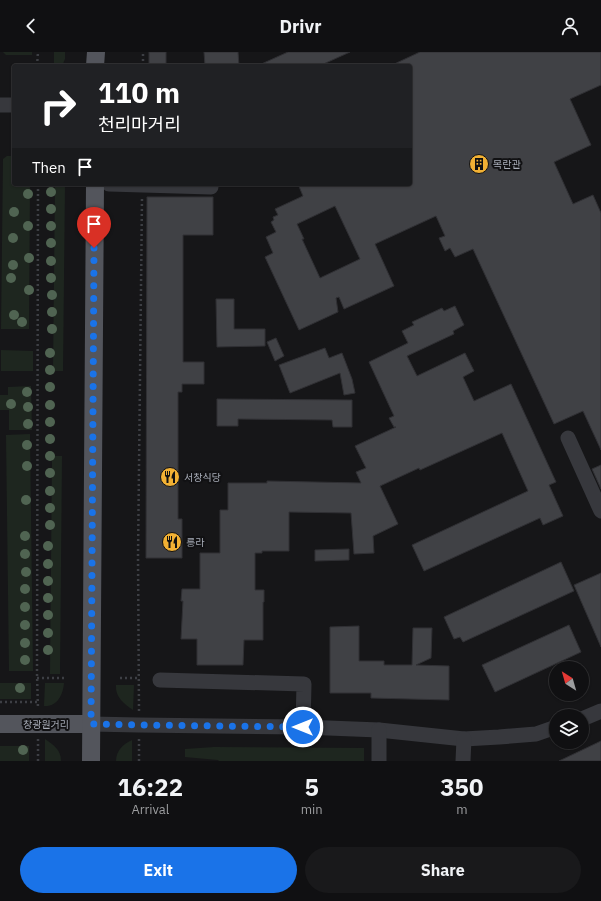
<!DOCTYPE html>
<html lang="en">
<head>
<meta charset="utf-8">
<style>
  body { margin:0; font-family:"IBM Plex Sans","Noto Sans KR",sans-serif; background:#19191b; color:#f1f3f6; height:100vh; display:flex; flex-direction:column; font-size:15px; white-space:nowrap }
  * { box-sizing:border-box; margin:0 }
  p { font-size:13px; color:#9c9d9f }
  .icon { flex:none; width:22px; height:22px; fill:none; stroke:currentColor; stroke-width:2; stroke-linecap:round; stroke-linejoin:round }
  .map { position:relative; height:709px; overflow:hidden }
  .panel { display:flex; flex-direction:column; background:#101012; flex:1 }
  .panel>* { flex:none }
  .guide { position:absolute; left:12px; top:12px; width:400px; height:122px; border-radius:4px; box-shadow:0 1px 3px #0004,0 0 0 1px #303032; background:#202124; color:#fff; overflow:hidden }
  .needle { width:26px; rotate:323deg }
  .controls { position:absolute; left:549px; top:609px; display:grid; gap:8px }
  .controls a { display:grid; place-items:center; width:40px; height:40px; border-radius:50%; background:#101012; box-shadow:0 1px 3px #0004,0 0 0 1px #303032; font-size:20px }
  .pin { position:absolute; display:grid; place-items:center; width:34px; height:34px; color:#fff; margin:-41px -17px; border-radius:50% 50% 50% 0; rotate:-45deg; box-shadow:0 0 4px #0007 }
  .pin .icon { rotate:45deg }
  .me { position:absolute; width:44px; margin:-22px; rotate:270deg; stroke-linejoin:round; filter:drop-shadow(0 0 3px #0008) }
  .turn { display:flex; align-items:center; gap:14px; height:84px; padding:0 20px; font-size:18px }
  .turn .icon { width:52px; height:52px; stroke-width:2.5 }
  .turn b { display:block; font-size:28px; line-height:34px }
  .then { display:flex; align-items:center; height:38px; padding:0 20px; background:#0003; gap:8px; font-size:15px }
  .eta { display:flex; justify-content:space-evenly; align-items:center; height:68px; text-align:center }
  .eta b { font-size:24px; font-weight:800; line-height:28px }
  .button { display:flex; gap:8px; margin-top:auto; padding:8px 20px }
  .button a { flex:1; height:46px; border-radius:24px; background:#1a73e8; color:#fff; font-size:16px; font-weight:800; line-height:46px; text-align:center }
  .button a+a { background:#19191b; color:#f1f3f6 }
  header { display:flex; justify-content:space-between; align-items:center; height:52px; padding:0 20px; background:#101012; font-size:18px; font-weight:800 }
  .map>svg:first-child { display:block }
  .green { fill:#1e261f }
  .building { fill:#404145; stroke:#303034; fill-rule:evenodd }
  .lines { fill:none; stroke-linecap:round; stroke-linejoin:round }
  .path { stroke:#3d3f44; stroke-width:2.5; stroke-dasharray:2 3; stroke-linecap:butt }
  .minor { stroke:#37383d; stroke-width:15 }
  .major { stroke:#53555c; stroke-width:18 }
  .tree { fill:#506452 }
  .route { stroke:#1a73e8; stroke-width:7; stroke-dasharray:0 12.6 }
  .labels { text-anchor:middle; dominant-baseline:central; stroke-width:4; stroke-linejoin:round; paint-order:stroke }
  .poi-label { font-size:10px; fill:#a8adb8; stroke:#111113; text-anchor:start }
  .street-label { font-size:10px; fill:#a8adb8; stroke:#111113 }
</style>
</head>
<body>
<header><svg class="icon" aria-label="back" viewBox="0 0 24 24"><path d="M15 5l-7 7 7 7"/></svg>Drivr<svg class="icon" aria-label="person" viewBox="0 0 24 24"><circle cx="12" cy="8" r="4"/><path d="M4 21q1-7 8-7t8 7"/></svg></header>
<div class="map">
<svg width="601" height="709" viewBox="0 0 601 709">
  <rect width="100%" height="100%" fill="#161618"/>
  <g class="green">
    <polygon points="3,0 32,0 32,3 6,3"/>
    <polygon points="54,0 65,0 65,7 62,14 54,14"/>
    <polygon points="7,104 14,104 14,132 30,132 29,277 1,277 3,107"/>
    <polygon points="55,132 65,132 63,319 53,319"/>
    <polygon points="1,298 33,299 33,319 1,319"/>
    <polygon points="31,334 32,378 9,378 9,358 0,358 0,343 8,343 8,335"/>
    <polygon points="30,382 33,619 9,619 6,383"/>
    <polygon points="52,404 62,404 60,622 50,622"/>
    <rect x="0" y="631" width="31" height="16"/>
    <path d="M45,631H64C63,643 57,655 44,654Z"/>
    <path d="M116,633H134L133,658C124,652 115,645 116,633Z"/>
    <path d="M45,687C54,693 61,698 61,709H45Z"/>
    <path d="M132,688V709H116C116,699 123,692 132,688Z"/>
    <rect x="0" y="694" width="29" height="15"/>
    <polygon points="214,695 364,696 364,709 219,709 218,708 185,705 185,697"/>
  </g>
  <g class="building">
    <rect x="149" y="0" width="17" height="14"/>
    <polygon points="204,0 238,0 239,14 205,14"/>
    <polygon points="288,0 350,0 319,14 257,14"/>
    <path d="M420,0H601V33L570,47L591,93L554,110L573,152L593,143L601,161V398L583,359L554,372L473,197L455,205L450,196L445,199L439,186L445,184L436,164L375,192L394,234L344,257L339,245L336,246L338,260L299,278L265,205L273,201L266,185L276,180L271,170L274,168L273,165L278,163L275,157L303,144L298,132H410V14H390ZM335,154L360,207L320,226L302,187H304L297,172Z"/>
    <polygon points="147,145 213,145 213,183 183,183 183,310 204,310 204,332 182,332 182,340 178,340 178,467 182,467 182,506 146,506"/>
    <polygon points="216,247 234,247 234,277 265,277 265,294 217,295"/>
    <polygon points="455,254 464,273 453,279 454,282 407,304 417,324 465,301 474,319 463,325 474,349 511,332 556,430 549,433 563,464 543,473 540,466 424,519 412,493 528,439 502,381 420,418 419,416 380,434 398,472 373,484 374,501 354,502 351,461 289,460 289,499 262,499 262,501 255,501 255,538 264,538 264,550 263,550 263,588 244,588 243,613 197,613 197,587 181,587 183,549 181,549 182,537 200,537 200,501 220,501 220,458 228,458 228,431 267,431 267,429 361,431 356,420 366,416 355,394 396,375 394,375 389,366 394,364 369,310 408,291 402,279 414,273 412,270 442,256 444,259"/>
    <polygon points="276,286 284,304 275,309 267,290"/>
    <polygon points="325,296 329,306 342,301 352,327 355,341 344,343 340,321 290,341 279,313"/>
    <polygon points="217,347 352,348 352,375 333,375 332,368 238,367 238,374 217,374"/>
    <polygon points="601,413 601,437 592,417"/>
    <polygon points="349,497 349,508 315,509 315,498"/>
    <polygon points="561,510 574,539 463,590 460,585 454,587 444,565"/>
    <polygon points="601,521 601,595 574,533"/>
    <polygon points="569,573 581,600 495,640 482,613"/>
    <polygon points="359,574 359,609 384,609 384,613 412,613 413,576 432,576 431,606 416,613 449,614 449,648 371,646 371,641 330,641 330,575"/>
    <polygon points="601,689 601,709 559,709"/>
  </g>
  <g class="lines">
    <g class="path">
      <polyline points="37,14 38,0"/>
      <polyline points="143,14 143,0"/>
      <polyline points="38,132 37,622 38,657"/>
      <polyline points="37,626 64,626"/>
      <polyline points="120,626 139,626"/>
      <polyline points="0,650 37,650"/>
      <polyline points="139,659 138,505 142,146"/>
      <polyline points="38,709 38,686"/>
      <polyline points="139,709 139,686"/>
    </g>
    <g class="minor">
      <polyline points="0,53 14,53"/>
      <polyline points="109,132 211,135"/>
      <polyline points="568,386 601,459"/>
      <polyline points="160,628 304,632 303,675"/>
      <polyline points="582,667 601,659"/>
      <polyline points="91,672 139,673 303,675 379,678 464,687 499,685 536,682 556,675"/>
      <polyline points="379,709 379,678"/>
      <polyline points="463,709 464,687"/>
    </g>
    <g class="major">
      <polyline points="95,14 96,0"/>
      <polyline points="0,672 91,672"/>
      <polyline points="91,709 95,132"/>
    </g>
  </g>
  <g class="tree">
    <circle cx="51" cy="140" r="5"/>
    <circle cx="28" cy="142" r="5"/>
    <circle cx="51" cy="157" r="5"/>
    <circle cx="14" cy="160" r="5"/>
    <circle cx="28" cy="174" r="5"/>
    <circle cx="51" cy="174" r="5"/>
    <circle cx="13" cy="186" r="5"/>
    <circle cx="51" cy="191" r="5"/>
    <circle cx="29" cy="206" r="5"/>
    <circle cx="51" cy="209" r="5"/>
    <circle cx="13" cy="213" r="5"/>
    <circle cx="11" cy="226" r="5"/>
    <circle cx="51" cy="226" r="5"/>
    <circle cx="29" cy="238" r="5"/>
    <circle cx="52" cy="243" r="5"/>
    <circle cx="52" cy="260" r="5"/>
    <circle cx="14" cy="263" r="5"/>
    <circle cx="22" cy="270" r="5"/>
    <circle cx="52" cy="277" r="5"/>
    <circle cx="50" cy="301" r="5"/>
    <circle cx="50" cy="318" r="5"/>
    <circle cx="50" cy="335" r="5"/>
    <circle cx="27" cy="340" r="5"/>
    <circle cx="11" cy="352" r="5"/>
    <circle cx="50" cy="353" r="5"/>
    <circle cx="28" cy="355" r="5"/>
    <circle cx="50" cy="370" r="5"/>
    <circle cx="28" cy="372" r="5"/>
    <circle cx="50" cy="387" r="5"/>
    <circle cx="27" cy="393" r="5"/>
    <circle cx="50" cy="404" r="5"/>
    <circle cx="27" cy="414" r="5"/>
    <circle cx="50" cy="421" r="5"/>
    <circle cx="50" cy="439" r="5"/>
    <circle cx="26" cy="448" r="5"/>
    <circle cx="50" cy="456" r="5"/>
    <circle cx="50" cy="473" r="5"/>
    <circle cx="25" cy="484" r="5"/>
    <circle cx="48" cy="494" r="5"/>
    <circle cx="25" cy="502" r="5"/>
    <circle cx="48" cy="512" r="5"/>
    <circle cx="26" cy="520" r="5"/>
    <circle cx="48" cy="529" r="5"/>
    <circle cx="25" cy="537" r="5"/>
    <circle cx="48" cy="546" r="5"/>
    <circle cx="25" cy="555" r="5"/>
    <circle cx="48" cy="563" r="5"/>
    <circle cx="25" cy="573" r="5"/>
    <circle cx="48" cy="581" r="5"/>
    <circle cx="25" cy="591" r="5"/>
    <circle cx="48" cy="598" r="5"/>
    <circle cx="25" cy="608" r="5"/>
    <circle cx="20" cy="636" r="5"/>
    <circle cx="23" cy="698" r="5"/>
  </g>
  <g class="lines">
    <polyline class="route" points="94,196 91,672 139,673 303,675"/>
  </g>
  <defs>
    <g id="building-disc" transform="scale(1)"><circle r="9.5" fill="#f2b134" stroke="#111113"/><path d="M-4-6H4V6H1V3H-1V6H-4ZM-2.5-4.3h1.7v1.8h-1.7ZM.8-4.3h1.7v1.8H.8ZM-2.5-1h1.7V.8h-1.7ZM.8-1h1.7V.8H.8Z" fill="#111"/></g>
    <g id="restaurant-disc" transform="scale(1)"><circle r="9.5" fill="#f2b134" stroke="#111113"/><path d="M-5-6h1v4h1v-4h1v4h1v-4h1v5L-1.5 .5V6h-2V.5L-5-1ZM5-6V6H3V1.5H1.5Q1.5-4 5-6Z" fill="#111"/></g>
  </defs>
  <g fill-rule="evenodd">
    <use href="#building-disc" x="479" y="112"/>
    <use href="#restaurant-disc" x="170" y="425"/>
    <use href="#restaurant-disc" x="172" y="490"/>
  </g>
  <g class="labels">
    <g class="poi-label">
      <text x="493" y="112">목란관</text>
      <text x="184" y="425">서창식당</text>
      <text x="186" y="490">릉라</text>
    </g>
    <g class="street-label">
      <text x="46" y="672">창광원거리</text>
    </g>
  </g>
</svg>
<div class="controls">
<a><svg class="needle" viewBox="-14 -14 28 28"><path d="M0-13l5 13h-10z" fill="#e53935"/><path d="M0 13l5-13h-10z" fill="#9c9d9f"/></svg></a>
<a><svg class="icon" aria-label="layers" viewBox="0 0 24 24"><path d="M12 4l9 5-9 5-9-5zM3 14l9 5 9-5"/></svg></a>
</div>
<div class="pin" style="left:94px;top:196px;background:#d93025"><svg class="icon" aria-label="arrive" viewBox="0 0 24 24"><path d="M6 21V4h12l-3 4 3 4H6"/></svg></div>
<svg class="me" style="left:303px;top:675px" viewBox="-20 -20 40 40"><circle r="17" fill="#1a73e8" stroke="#fff" stroke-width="3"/><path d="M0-11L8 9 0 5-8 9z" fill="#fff"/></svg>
<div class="guide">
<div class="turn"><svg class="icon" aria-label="right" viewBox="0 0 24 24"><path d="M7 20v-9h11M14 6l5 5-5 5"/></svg><div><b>110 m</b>천리마거리</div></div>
<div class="then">Then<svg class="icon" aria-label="arrive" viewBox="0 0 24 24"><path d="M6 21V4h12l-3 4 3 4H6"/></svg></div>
</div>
</div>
<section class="panel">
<div class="eta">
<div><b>16:22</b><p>Arrival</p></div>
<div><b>5</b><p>min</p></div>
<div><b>350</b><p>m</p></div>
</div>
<div class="button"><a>Exit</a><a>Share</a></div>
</section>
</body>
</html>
